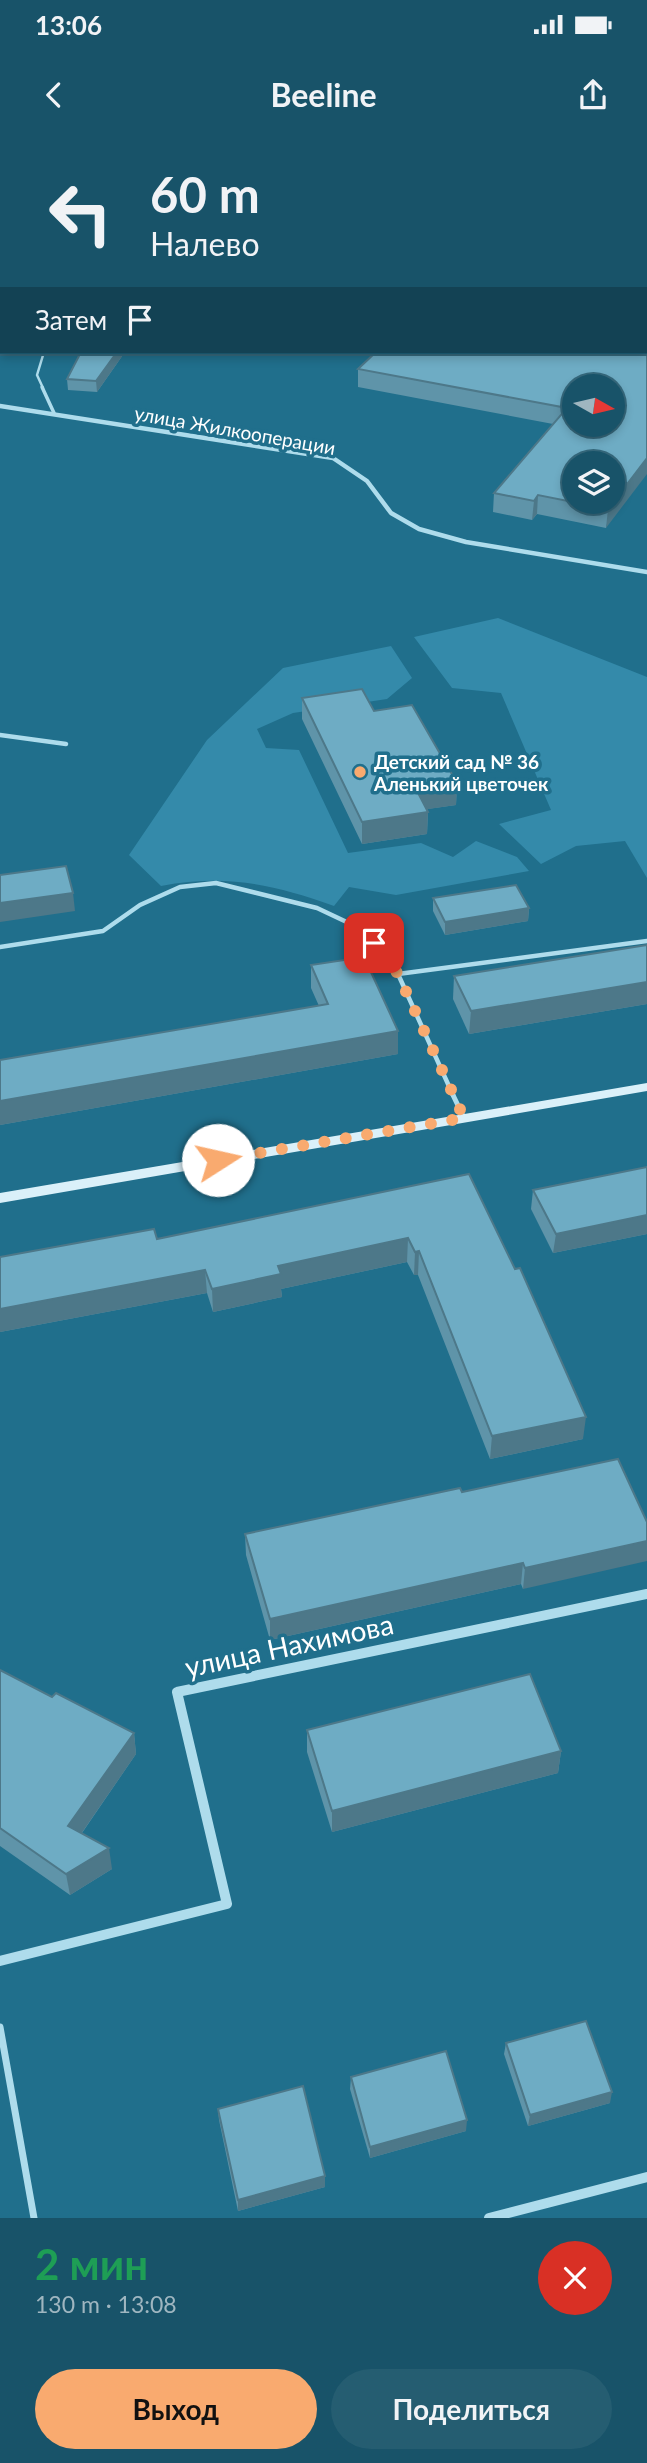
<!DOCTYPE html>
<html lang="ru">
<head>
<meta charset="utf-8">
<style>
  body { margin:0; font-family:Lato,sans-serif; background:#255d71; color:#f1f3f6; height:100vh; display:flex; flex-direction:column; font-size:26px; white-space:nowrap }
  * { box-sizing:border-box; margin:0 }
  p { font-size:23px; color:#9fb6c0 }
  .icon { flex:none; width:38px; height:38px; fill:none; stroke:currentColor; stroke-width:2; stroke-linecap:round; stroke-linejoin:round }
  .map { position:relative; height:2078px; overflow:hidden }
  .drawer { display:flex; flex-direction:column; background:#185369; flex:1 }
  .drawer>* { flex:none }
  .hud { position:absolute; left:0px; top:0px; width:648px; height:214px; box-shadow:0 4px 10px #0003,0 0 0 2px #36697d; background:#185369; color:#f1f3f6; overflow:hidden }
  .needle { width:46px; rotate:98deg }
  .controls { position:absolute; left:562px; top:234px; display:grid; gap:14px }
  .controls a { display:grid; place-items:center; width:63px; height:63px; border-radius:50%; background:#185369; box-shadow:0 4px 10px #0003,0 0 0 2px #36697d; font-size:35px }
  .pin { position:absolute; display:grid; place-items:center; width:60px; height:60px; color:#fff; margin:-30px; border-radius:14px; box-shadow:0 4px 10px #0006 }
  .me { position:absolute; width:77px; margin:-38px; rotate:80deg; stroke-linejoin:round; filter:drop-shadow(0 0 5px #0008) }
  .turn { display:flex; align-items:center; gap:24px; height:147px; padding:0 35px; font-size:32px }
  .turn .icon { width:91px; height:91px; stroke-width:2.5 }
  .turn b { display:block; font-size:49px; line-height:60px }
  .then { display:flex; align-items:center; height:66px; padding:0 35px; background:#0003; gap:14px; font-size:26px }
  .round { display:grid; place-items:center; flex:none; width:74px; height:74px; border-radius:37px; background:#255d71 }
  .summary { display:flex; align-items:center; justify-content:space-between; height:119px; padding:0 35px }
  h1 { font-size:42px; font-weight:700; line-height:52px; color:#1e9e55 }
  .action { display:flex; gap:14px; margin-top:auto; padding:14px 35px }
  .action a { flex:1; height:80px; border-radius:42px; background:#f9aa6f; color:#111; font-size:28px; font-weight:700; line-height:80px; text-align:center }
  .action a+a { background:#255d71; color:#f1f3f6 }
  .status { display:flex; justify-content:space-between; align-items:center; height:49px; padding:0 35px; background:#185369; direction:ltr }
  .status svg { height:19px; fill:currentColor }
  header { display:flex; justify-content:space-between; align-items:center; height:91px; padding:0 35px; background:#185369; font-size:32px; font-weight:700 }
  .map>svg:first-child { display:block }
  .green { fill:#348aaa }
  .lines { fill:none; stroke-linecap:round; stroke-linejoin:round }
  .lane-far4 { stroke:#aedcec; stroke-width:2.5 }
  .lane-far3 { stroke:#aedcec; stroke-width:3.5 }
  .lane-far2 { stroke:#aedcec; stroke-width:4.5 }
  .lane-far1 { stroke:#aedcec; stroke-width:5 }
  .lane { stroke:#aedcec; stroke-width:7 }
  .street-far1 { stroke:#aedcec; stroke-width:4.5 }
  .street { stroke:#aedcec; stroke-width:10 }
  .secondary { fill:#daf0f9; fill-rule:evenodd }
  .wall { fill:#5f94a9 }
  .shaded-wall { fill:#4d7889 }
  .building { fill:#6eacc4; stroke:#4d7889; stroke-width:2; fill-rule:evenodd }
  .route { stroke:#f9aa6f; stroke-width:12; stroke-dasharray:0 21.6 }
  .poi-dot { fill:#f9aa6f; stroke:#206f8c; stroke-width:2.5 }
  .labels { text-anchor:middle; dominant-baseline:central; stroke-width:7; stroke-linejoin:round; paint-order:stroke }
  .far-street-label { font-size:19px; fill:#fff; stroke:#206f8c }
  .far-poi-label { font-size:19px; font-weight:bold; fill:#fff; stroke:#206f8c; text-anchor:start }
  .near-street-label { font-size:28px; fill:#fff; stroke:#206f8c }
</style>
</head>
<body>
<div class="status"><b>13:06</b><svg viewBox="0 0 49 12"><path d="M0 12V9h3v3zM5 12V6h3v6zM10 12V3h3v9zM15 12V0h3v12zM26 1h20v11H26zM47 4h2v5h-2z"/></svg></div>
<header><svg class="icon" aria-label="back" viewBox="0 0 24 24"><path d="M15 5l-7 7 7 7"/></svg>Beeline<svg class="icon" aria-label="share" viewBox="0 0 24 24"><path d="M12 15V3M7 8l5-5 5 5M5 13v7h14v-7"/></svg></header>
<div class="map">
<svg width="647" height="2078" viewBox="0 0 647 2078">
  <rect width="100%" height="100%" fill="#206f8c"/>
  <g class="green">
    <polygon points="498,478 647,537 647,738 625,701 576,706 541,724 499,684 551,670 501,553 452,548 414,497"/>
    <path d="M391,506L412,538L387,559L293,573L257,589L266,608L299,610L348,713L421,703L453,717L476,701L517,717L529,731L396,755L349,747L334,766C273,744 226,734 161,746L129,715L207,600L283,528Z"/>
  </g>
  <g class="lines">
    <polyline class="lane-far4" points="43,248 37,235 44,212"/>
    <polyline class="lane-far3" points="42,247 54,273"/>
    <g class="lane-far2">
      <polyline points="0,595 66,604"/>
      <polyline points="0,807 103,791 140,765 180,747 216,743 317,768 353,785 374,803 398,834"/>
      <polyline points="453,955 398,834 647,801"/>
    </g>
    <polyline class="lane-far1" points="452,953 464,978"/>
    <polyline class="lane" points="0,1887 34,2078"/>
    <polyline class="street-far1" points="0,266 333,318 367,341 391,373 419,389 466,402 647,432"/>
    <g class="street">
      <polyline points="0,1821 227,1764 177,1552 647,1454"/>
      <polyline points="489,2078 647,2037"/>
    </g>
    <polygon class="secondary" points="647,943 647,951 0,1063 0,1053"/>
  </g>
  <g class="wall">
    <polygon points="0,0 2,2 2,78 0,77"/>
    <polygon points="125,212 97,252 68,250 67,239"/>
    <polygon points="646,212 606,388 537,374 532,380 493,372 494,353 553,284 358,247 358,229"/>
    <polygon points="302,558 374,571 457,643 456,665 427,669 428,672 427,694 362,704 302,579"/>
    <polygon points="433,758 529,768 528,781 445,795 433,771"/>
    <polygon points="647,805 647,864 469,894 453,859 454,836"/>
    <polygon points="311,825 398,891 398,914 0,985 0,920 319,866 311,848"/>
    <polygon points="647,1027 647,1094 553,1113 531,1069 533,1050"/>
    <polygon points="469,1034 583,1299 490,1319 418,1135 414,1135 407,1122 281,1149 282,1157 213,1172 207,1153 0,1192 0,1117 157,1099"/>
    <polygon points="618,1319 523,1449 521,1444 270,1500 246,1415 245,1394 462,1352"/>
    <polygon points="0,1530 52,1557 134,1593 136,1614 82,1693 112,1729 70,1755 0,1706"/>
    <polygon points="307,1590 561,1611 558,1633 332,1692 307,1612"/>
    <polygon points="506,1903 610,1963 528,1986 504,1914"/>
    <polygon points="351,1937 466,1991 370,2018 350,1949"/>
    <polygon points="218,1969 325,2036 325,2047 238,2071 219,1980"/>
  </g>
  <g class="shaded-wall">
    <polygon points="192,0 214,0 211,2 190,2"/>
    <polygon points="647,87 647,101 646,103 646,88"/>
    <polygon points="117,212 125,212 97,252 96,241"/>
    <polygon points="647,318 647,334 606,388 608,369"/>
    <polygon points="538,355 537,374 532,380 534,361"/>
    <polygon points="457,643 456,665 415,671 416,649"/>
    <polygon points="428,672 427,694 362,704 362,682"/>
    <polygon points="73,753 75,771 0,782 0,763"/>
    <polygon points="529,768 528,781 445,795 445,782"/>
    <polygon points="647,842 647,864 469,894 471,871"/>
    <polygon points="398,891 398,914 0,985 0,961"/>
    <polygon points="647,1075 647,1094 553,1113 556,1094"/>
    <polygon points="408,1098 407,1122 281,1149 282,1157 213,1172 212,1149 278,1126"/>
    <polygon points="419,1111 418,1135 414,1135 415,1112"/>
    <polygon points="205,1130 207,1153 0,1192 0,1169"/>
    <polygon points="586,1277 583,1299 490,1319 492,1296"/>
    <polygon points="647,1401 647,1421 523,1449 525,1428"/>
    <polygon points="523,1423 521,1444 270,1500 270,1479"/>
    <polygon points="134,1593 136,1614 72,1707 68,1686"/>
    <polygon points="561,1611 558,1633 332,1692 332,1671"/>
    <polygon points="109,1708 112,1729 70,1755 66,1734"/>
    <polygon points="612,1952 610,1963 528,1986 530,1975"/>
    <polygon points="467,1980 466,1991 370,2018 370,2007"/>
    <polygon points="325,2036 325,2047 238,2071 238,2060"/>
  </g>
  <g class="building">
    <polygon points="0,0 9,2 2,2 2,63 0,63"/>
    <polygon points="121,0 192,0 190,2 119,2"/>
    <polygon points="646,74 647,75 647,87 646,88"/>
    <path d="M646,171H647V318L608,369L538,355L534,361L494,353L567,268L358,229L376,212H646ZM574,247H612V285H574ZM574,324H612V362H574Z"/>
    <polygon points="81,212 117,212 96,241 67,239"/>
    <polygon points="362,549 374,571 412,565 457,643 416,649 428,672 362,682 302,558"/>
    <polygon points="66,726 73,753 0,763 0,735"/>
    <polygon points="516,745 529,768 445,782 433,758"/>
    <polygon points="647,805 647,842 471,871 454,836"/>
    <polygon points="364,817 398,891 0,961 0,920 328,864 311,825"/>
    <polygon points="647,1027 647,1075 556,1094 533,1050"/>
    <polygon points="469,1034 515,1129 520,1128 586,1277 492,1296 419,1111 415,1112 408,1098 278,1126 281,1134 212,1149 205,1130 0,1169 0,1117 154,1089 157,1099"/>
    <polygon points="618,1319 647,1382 647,1401 525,1428 523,1423 270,1479 245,1394 460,1348 462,1352"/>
    <polygon points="0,1530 52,1557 56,1553 134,1593 68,1686 109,1708 66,1734 0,1688"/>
    <polygon points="530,1534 561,1611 332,1671 307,1590"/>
    <polygon points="586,1881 612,1952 530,1975 506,1903"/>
    <polygon points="446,1911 467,1980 370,2007 351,1937"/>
    <polygon points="303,1946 325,2036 238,2060 218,1969"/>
  </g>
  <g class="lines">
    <polyline class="route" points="218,1020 464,978 398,834 374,803"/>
  </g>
  <circle class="poi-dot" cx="360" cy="632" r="7"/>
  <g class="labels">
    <g class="far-street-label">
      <text transform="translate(235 290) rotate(10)">улица Жилкооперации</text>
    </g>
    <g class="far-poi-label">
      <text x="374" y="621">Детский сад № 36<tspan x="374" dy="22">Аленький цветочек</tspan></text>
    </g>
    <g class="near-street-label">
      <text transform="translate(289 1505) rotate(-12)">улица Нахимова</text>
    </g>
  </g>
</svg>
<div class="controls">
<a><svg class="needle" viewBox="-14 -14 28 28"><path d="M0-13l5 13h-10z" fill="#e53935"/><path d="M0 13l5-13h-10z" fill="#9fb6c0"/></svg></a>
<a><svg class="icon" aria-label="layers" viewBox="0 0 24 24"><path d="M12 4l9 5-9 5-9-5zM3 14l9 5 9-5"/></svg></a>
</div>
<div class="pin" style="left:374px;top:803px;background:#d93025"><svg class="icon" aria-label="arrive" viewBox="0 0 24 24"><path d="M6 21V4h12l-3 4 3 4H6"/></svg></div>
<svg class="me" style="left:218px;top:1020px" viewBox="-20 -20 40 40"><circle r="19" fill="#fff"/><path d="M0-13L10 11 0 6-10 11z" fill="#f9aa6f"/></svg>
<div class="hud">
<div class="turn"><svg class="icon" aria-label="left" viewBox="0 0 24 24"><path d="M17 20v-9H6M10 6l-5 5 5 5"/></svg><div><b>60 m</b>Налево</div></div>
<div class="then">Затем<svg class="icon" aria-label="arrive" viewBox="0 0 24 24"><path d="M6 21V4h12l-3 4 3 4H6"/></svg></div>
</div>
</div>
<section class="drawer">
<div class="summary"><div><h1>2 мин</h1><p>130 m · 13:08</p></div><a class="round" style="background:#d93025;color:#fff"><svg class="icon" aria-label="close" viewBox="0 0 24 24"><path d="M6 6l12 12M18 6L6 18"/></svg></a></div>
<div class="action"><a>Выход</a><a>Поделиться</a></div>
</section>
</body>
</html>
